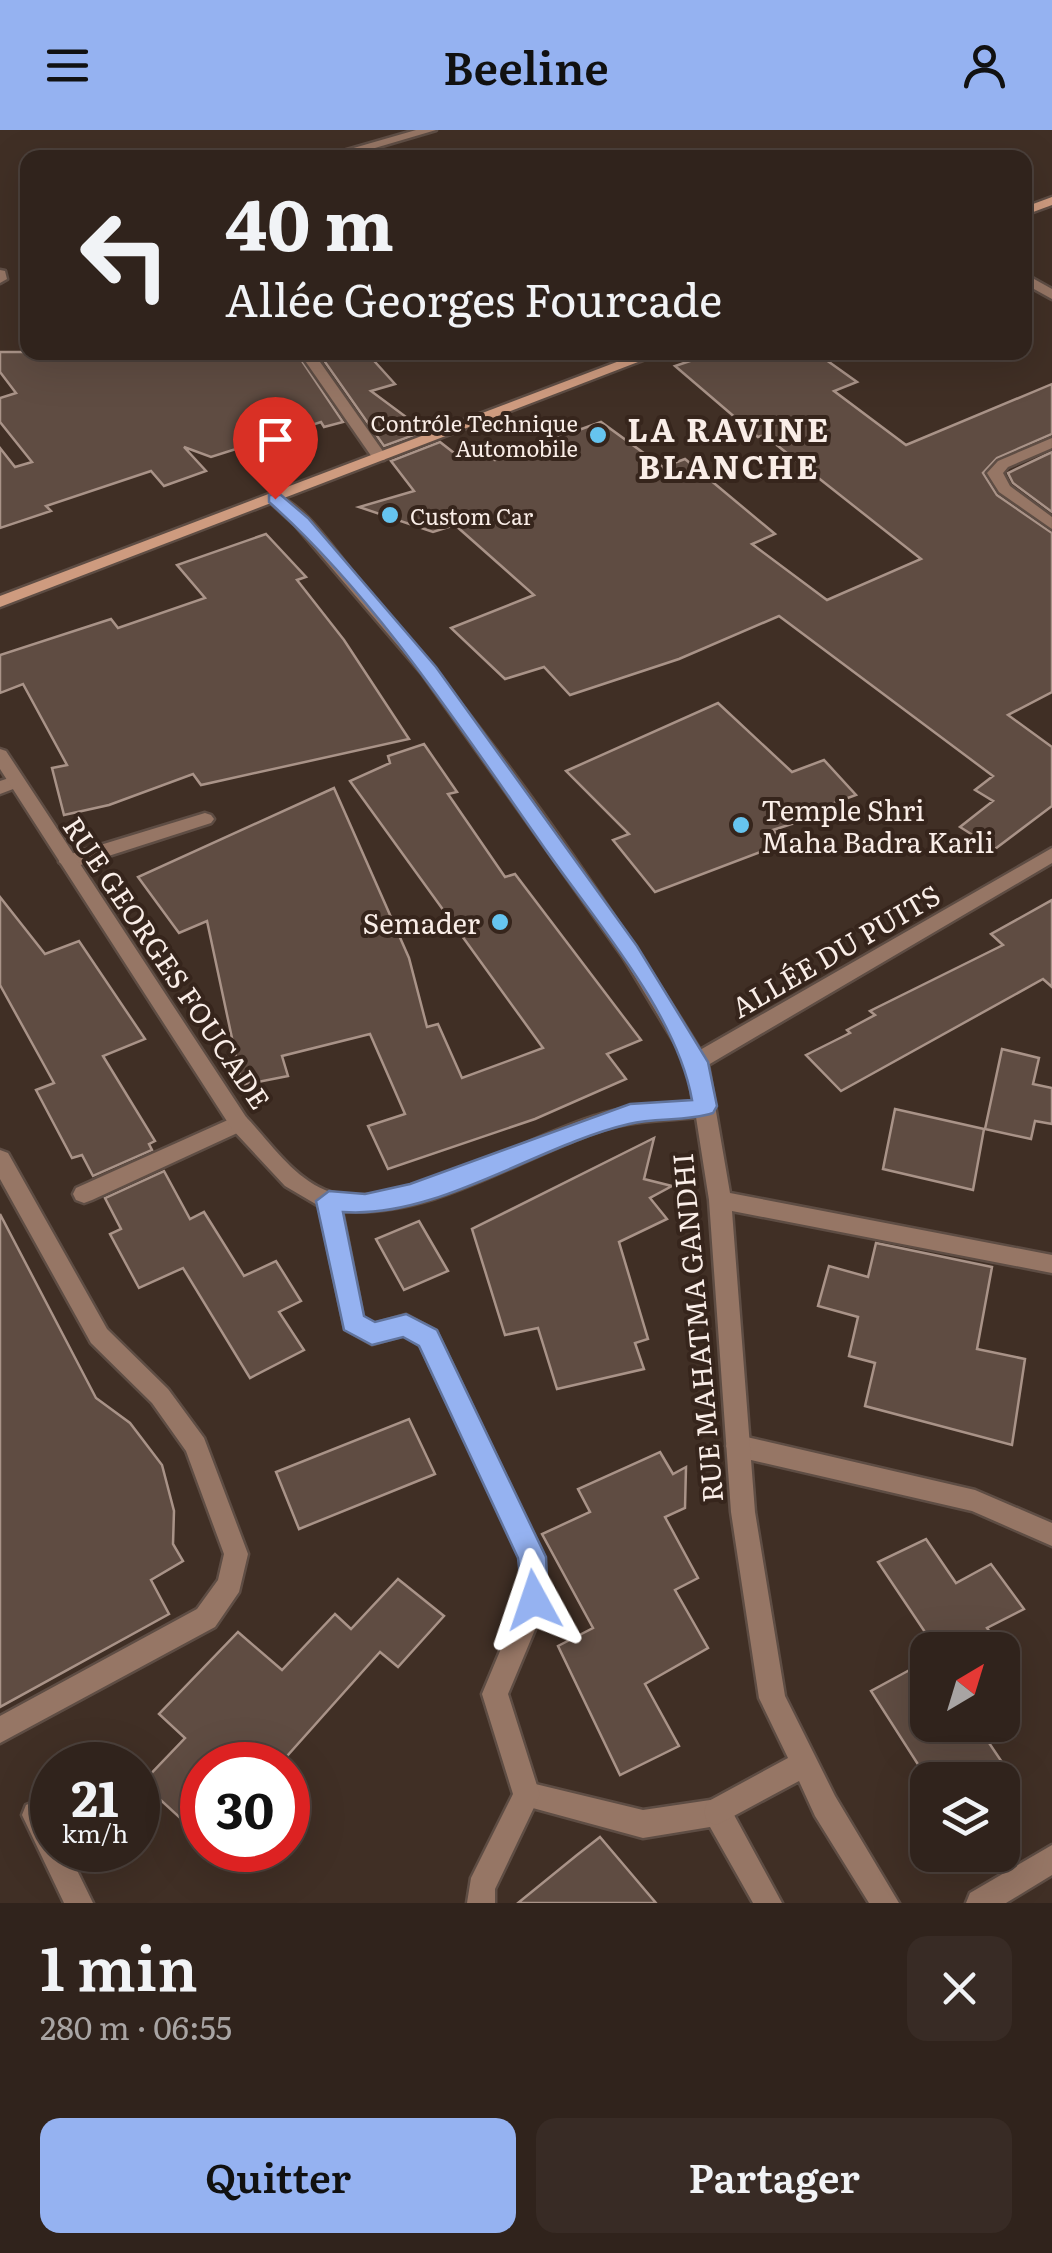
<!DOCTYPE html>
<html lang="fr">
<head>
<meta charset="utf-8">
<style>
  body { margin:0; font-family:Literata,serif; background:#382b25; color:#f1f3f6; height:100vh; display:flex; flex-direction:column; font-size:38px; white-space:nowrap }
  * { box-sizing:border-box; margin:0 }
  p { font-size:32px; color:#a8a4a3 }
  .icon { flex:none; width:55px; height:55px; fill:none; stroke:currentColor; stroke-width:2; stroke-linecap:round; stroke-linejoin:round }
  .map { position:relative; height:1773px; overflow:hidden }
  .panel { display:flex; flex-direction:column; background:#30231c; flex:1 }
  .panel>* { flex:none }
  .guide { position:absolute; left:20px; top:20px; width:1012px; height:210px; border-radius:20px; box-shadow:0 10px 40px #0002,0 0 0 2px #4b403b; background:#30231c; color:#f1f3f6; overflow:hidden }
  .needle { width:65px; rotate:38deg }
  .buttons { position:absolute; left:910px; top:1502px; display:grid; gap:20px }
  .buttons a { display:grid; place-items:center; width:110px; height:110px; border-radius:20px; background:#30231c; box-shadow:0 10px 40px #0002,0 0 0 2px #4b403b; font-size:50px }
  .speed { position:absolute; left:30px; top:1612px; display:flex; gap:20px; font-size:50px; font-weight:700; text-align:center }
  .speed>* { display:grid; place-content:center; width:130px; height:130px; border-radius:50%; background:#30231c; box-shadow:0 10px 40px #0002,0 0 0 2px #4b403b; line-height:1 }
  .speed small { font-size:25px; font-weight:400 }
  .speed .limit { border:15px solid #d22; background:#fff; color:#111 }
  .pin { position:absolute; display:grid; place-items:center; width:85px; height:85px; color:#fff; margin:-102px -42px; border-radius:50% 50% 50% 0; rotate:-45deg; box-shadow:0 0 10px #0007 }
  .pin .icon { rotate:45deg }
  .me { position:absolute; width:110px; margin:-55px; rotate:355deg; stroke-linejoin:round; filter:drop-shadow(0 0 8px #0008) }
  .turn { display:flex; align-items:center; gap:35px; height:210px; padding:0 40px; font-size:45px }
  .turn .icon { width:130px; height:130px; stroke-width:2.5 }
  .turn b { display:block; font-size:70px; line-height:85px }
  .round { display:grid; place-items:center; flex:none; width:105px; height:105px; border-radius:20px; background:#382b25 }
  .headline { display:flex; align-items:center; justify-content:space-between; height:170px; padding:0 40px }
  h1 { font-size:60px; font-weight:600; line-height:75px }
  .primary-button { display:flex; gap:20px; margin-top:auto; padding:20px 40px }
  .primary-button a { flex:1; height:115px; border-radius:20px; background:#95b2f1; color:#111; font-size:40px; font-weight:600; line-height:115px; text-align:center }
  .primary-button a+a { background:#382b25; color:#f1f3f6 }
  header { display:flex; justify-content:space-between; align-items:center; height:130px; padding:0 40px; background:#95b2f1; color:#111; font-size:45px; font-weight:600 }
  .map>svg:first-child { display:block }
  .building { fill:#5f4c42; stroke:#a99388; stroke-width:2.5 }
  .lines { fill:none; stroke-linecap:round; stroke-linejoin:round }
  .service-casing { stroke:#5e4d44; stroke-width:5 }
  .minor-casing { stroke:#5e4d44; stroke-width:5 }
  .tertiary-casing { stroke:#5e4d44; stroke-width:5 }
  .secondary-casing { stroke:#5e4d44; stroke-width:5 }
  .service { fill:#967665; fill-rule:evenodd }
  .minor { fill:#967665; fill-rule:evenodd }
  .tertiary { fill:#967665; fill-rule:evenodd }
  .secondary { fill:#ce9b7f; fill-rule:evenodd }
  .route { fill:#95b2f1; stroke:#61749d; stroke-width:2.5 }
  .poi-dot { fill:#66c4ef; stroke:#36251c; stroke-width:4 }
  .labels { text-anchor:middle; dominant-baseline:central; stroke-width:8; stroke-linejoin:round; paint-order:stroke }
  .far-poi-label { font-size:22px; fill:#f9ede7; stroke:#36251c; text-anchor:end }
  .poi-label { font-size:28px; fill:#f9ede7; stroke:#36251c; text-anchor:start }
  .street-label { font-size:28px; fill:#f9ede7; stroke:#36251c }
  .far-district-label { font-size:32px; font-weight:bold; letter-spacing:2.5px; fill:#f9ede7; stroke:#36251c }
</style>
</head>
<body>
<header><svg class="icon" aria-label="menu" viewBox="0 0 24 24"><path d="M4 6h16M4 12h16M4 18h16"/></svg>Beeline<svg class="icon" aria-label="person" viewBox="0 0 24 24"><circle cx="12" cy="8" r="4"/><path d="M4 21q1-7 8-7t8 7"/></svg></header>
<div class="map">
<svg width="1052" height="1773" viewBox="0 0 1052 1773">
  <rect width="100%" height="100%" fill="#402f25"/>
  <g class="building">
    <polygon points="0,222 296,222 343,292 324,297 321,292 211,327 184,317 206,341 164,356 151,341 46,376 51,381 0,398 0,318 15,337 32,332 0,292 0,268 16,263 0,242"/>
    <polygon points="318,222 366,222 395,254 371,261 425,301 384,316"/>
    <polygon points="717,222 815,222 857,252 834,261 906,315 1052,254 1052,304 997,328 983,343 997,365 1052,403 1052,562 1008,585 1052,617 1052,676 995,719 960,697 993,671 975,660 993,646 779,486 679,529 570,565 544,537 505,549 451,498 534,465 455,395 433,402 359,377 414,361 391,331 440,312 458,326 480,317 495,330 601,292 663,337 685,329 775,404 752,414 827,470 921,429 764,305 758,307 675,236"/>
    <polygon points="1052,322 1052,382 1013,353 1008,343"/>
    <polygon points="266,404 306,447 297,450 344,510 409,609 201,655 193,644 109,675 64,685 52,638 67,635 23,554 0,563 0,525 111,489 118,498 205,468 177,435"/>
    <polygon points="718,573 792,642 824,630 856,665 788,690 792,694 773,700 784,713 655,762 613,710 629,704 566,641"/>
    <polygon points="424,614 457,662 448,664 505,747 515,744 641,910 607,924 626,949 535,989 388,1039 368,996 405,984 370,904 282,926 288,946 242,955 207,791 179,803 138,747 334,658 409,828 427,897 438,894 462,948 543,918 350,651 390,633 388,626"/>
    <polygon points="0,767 45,824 79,811 145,909 103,926 155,1011 149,1014 152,1020 93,1046 82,1025 72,1028 36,960 54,953 0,855"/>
    <polygon points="1052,770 1052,857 1043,849 841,961 806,925 850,903 847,900 875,885 870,881 1003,815 991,804"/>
    <polygon points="1002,919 1039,928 1033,954 1052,958 1052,994 1035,991 1031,1009 985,999"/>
    <polygon points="895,979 984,999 973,1060 883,1039"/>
    <polygon points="654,1008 644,1049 672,1056 650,1068 667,1089 619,1112 648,1209 635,1213 644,1239 557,1259 538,1198 505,1205 472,1099"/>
    <polygon points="164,1041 190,1089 204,1082 244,1146 276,1131 301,1171 279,1182 304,1220 250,1248 183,1138 139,1158 110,1104 121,1099 105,1068"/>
    <polygon points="0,1084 96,1268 130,1293 162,1335 174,1381 173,1414 183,1431 151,1450 169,1484 0,1577"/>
    <polygon points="419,1091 448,1141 404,1160 376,1109"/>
    <polygon points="876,1113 992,1137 977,1219 1025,1229 1012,1315 865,1276 875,1233 849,1226 858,1187 818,1176 829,1136 868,1147"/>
    <polygon points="409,1289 435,1344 299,1399 276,1342"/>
    <polygon points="660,1322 673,1344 686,1337 685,1378 665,1387 698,1448 675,1460 708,1518 645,1554 679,1616 620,1645 558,1516 593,1498 542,1404 590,1382 578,1359"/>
    <polygon points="926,1409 956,1453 991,1434 1024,1479 987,1498 1003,1520 937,1520 878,1432"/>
    <polygon points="398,1449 444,1486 398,1537 380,1522 279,1635 202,1635 202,1708 142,1653 185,1608 159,1584 238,1502 282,1540 335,1484 351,1499"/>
    <polygon points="928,1530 928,1595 977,1595 1014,1650 928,1650 871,1561"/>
    <polygon points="600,1707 656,1773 518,1773 577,1725"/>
  </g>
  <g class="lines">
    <g class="service-casing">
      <g id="service">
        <polygon points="0,140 5,141 7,149 0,153"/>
        <polygon points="15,646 21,648 24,652 21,656 0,664 0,651"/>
        <polygon points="205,683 211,685 214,689 211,693 68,739 59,732 61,727"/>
        <polygon points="239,985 246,987 249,993 246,999 92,1070 84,1073 76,1070 73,1064 76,1058"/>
        <polygon points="0,1020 8,1023 107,1199 168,1259 204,1308 248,1424 239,1462 215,1497 0,1613 0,1586 197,1479 218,1450 224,1424 186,1321 152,1273 91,1213 0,1049"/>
        <polygon points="738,1305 975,1360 1052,1393 1052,1416 972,1381 738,1327 730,1324 726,1316 730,1308"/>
        <polygon points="527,1652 643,1680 717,1669 727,1672 782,1773 753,1773 710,1697 643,1708 518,1674 514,1665 518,1656"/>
        <polygon points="1052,1715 1052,1745 1006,1773 966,1773 970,1763"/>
      </g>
    </g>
    <g class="minor-casing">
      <g id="minor">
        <polygon points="416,0 436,0 341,28 319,28"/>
        <polygon points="299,222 313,222 387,327 384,330 374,330"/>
        <polygon points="1052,308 1052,318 1008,337 1003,343 1010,356 1052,387 1052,399 999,362 987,343 998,331"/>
        <path d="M275,364C307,377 333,419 355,445C483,593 598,754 700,920L1052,718V733L708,935L730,1063L1052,1125V1143L732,1081L755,1382L785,1566L835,1666L899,1773H869L815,1686L799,1651L717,1695L707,1692L704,1682L707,1672L788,1628L759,1568L731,1382L709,1070L696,987C664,991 635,990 605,999C519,1027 435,1088 342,1081L363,1187L374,1194L406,1185L436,1201L544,1427L547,1471L508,1564L540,1665L495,1759V1773H467L471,1748L513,1664L482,1564L521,1471L520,1427L420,1215L404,1205L372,1214L345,1199L319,1076L285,1056L232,999L0,639V619L6,621L246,987C270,1012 292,1046 325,1060C388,1087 530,1006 595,986C628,975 659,975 693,971L687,933L623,827L423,545L295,395L270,372L267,369Z"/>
        <polygon points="36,1671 46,1675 52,1690 52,1720 67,1720 93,1773 64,1773 22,1685 26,1675"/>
      </g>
    </g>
    <g class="tertiary-casing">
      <polygon id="tertiary" points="1025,144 1052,159 1052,169 1025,154"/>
    </g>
    <g class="secondary-casing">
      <g id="secondary">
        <polygon points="1052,67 1052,75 1025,85 1025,77"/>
        <polygon points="643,222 664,222 0,477 0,466"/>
      </g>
    </g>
    <use href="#service" class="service"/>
    <use href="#minor" class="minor"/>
    <use href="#tertiary" class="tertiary"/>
    <use href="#secondary" class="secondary"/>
  </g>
  <path class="route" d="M269,365H281L308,388L436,537L637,816L708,932L717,976L713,983C685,992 657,987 629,994C538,1015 438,1089 343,1082L364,1186L375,1192L406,1184L437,1200L546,1427L548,1470L544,1480L534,1484L524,1480L518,1428L419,1216L403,1207L372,1215L344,1200L316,1071L329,1061L365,1064L410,1054L630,974L692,970C677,885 598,794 548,723C465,605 377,468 269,372Z"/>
  <g class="poi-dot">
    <circle cx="598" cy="305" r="10"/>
    <circle cx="390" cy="385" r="10"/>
    <circle cx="741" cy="695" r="10"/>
    <circle cx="500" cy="792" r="10"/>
  </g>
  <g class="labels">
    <g class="far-poi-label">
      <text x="578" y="292">Contróle Technique<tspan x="578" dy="25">Automobile</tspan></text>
      <text x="410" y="385" text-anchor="start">Custom Car</text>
    </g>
    <g class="poi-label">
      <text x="761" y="679">Temple Shri<tspan x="761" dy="32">Maha Badra Karli</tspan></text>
      <text x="480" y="792" text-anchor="end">Semader</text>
    </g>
    <g class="street-label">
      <text transform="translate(835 820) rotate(-30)">ALLÉE DU PUITS</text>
      <text transform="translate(168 832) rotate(56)">RUE GEORGES FOUCADE</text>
      <text transform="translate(696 1198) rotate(-95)">RUE MAHATMA GANDHI</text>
    </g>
    <g class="far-district-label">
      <text x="729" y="298">LA RAVINE<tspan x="729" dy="37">BLANCHE</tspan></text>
    </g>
  </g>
</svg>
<div class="buttons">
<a><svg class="needle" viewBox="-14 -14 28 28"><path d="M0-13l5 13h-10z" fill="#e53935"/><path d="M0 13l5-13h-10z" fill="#a8a4a3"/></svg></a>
<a><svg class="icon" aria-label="layers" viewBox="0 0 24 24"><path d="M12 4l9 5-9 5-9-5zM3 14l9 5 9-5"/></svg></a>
</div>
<div class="speed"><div>21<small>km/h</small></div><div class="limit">30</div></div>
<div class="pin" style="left:275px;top:369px;background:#d93025"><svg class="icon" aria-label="arrive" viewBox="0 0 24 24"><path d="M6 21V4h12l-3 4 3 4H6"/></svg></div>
<svg class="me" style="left:534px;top:1470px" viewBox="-20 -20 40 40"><path d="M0-17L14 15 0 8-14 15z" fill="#95b2f1" stroke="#fff" stroke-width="4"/></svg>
<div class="guide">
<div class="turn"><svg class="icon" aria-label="left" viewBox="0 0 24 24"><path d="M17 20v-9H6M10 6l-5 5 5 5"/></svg><div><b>40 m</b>Allée Georges Fourcade</div></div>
</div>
</div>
<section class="panel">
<div class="headline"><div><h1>1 min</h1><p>280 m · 06:55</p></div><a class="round"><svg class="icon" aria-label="close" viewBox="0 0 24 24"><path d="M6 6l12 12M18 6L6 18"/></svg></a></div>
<div class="primary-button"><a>Quitter</a><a>Partager</a></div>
</section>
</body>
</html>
